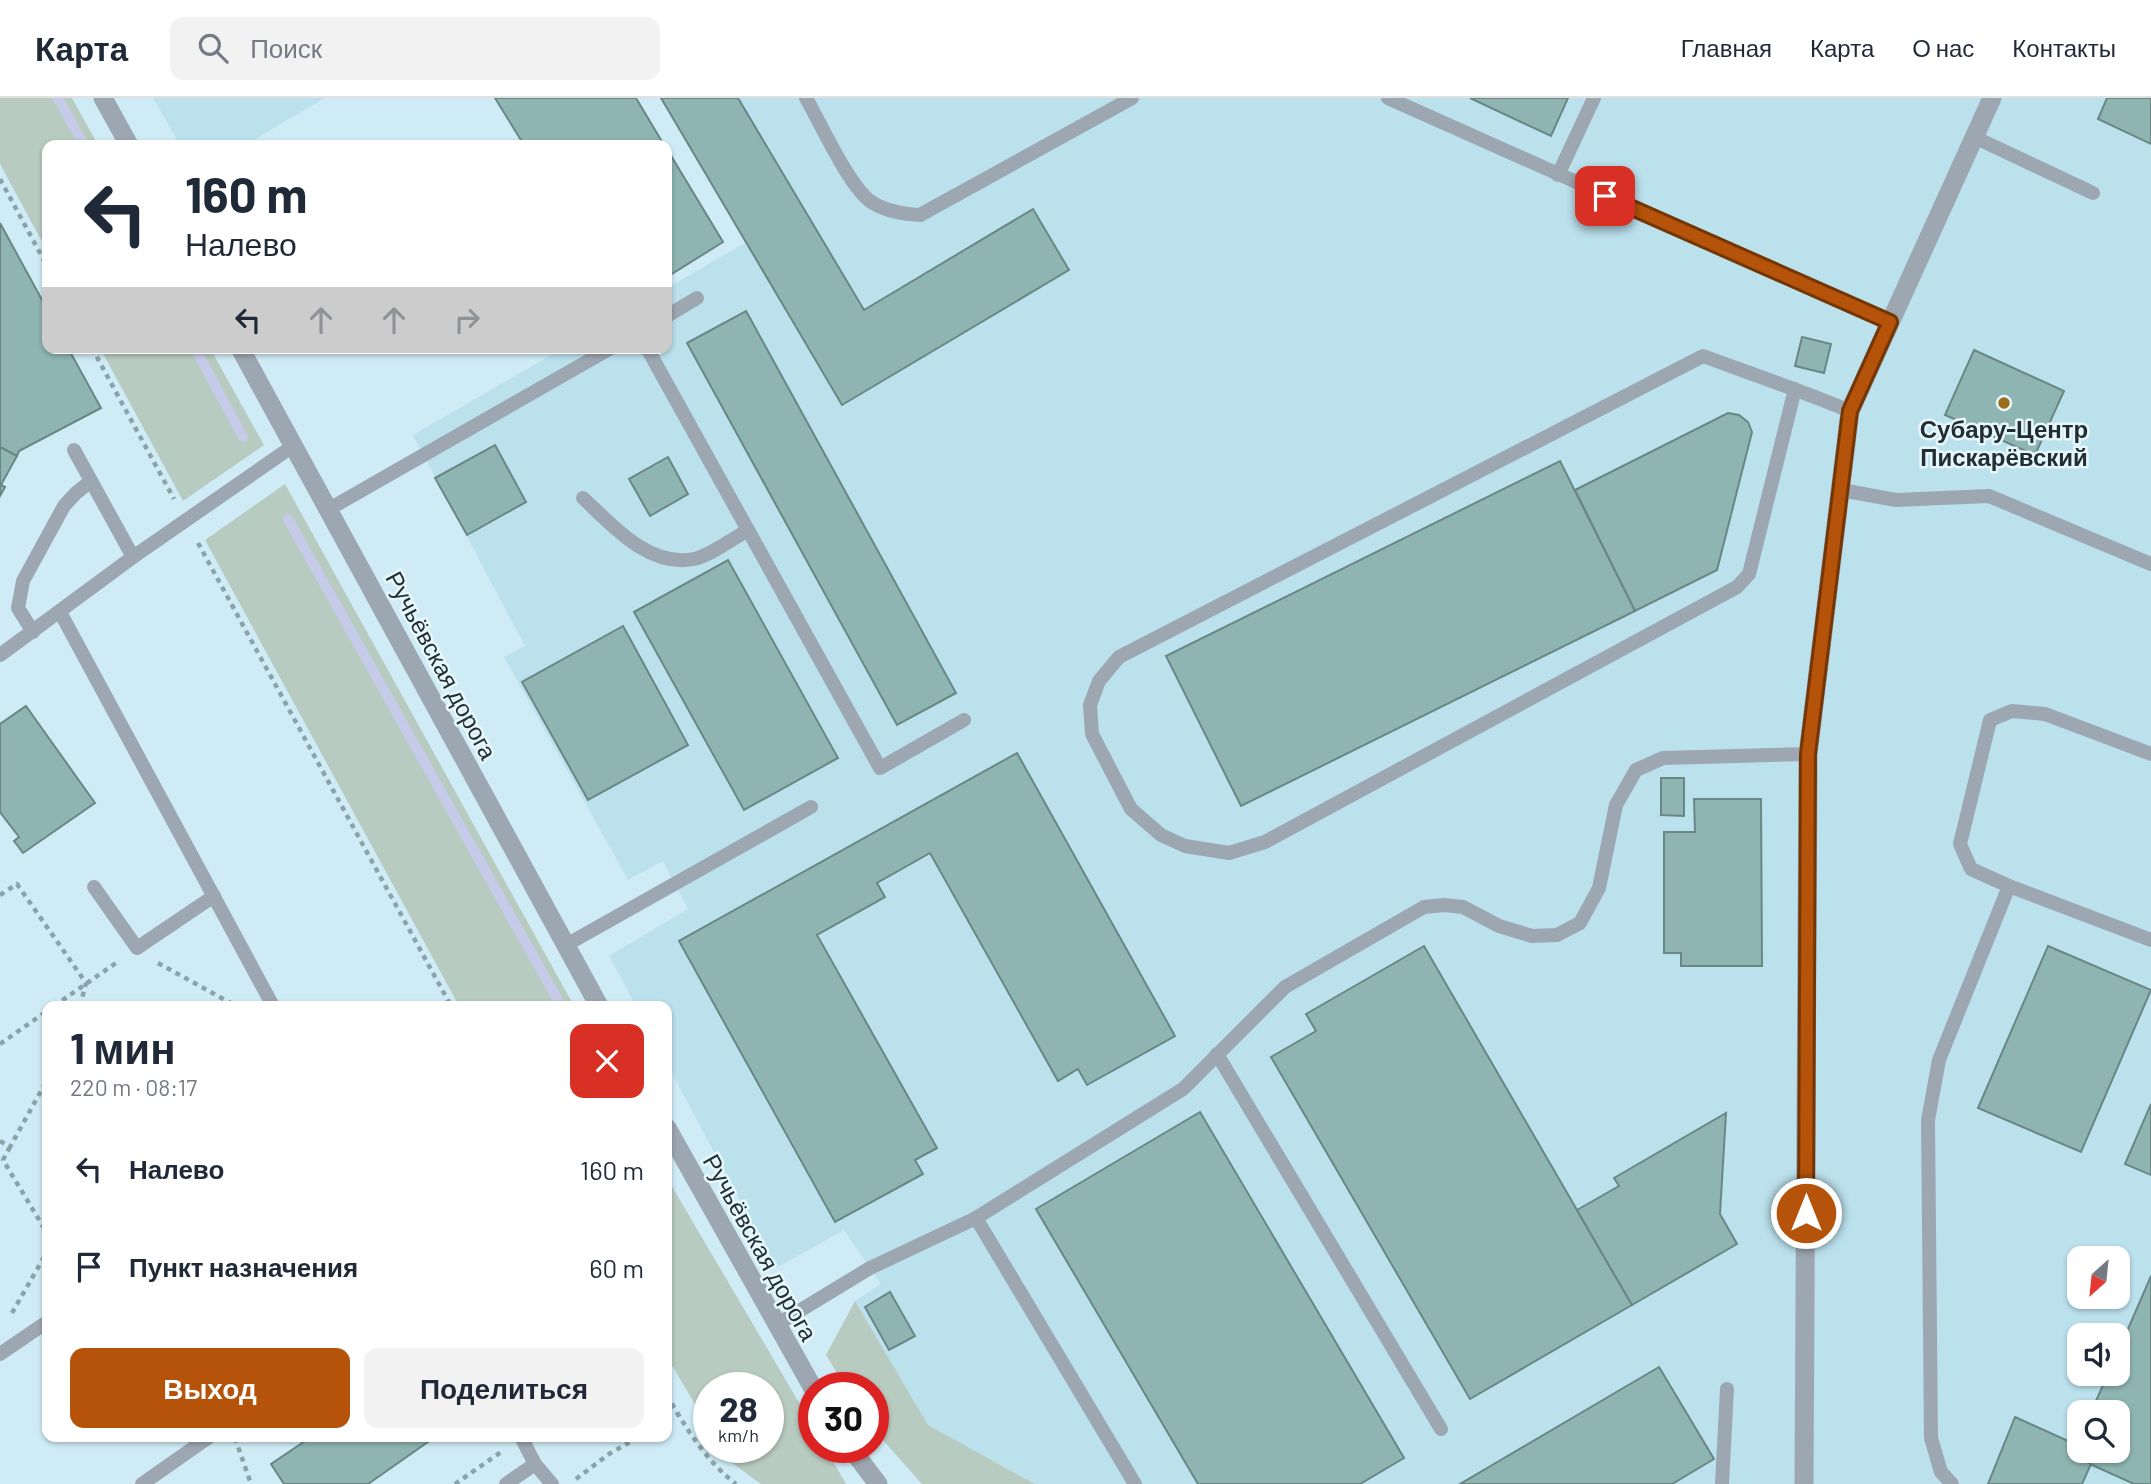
<!DOCTYPE html>
<html lang="ru">
<head>
<meta charset="utf-8">
<style>
  body { margin:0; font-family:Barlow,sans-serif; background:#f2f2f3; color:#1f2937; height:100vh; display:flex; flex-direction:column; font-size:26px; white-space:nowrap }
  * { box-sizing:border-box; margin:0 }
  p { font-size:23px; color:#747a83 }
  .icon { flex:none; width:38px; height:38px; fill:none; stroke:currentColor; stroke-width:2; stroke-linecap:round; stroke-linejoin:round }
  .map { position:relative; flex:1; overflow:hidden }
  .drawer { position:absolute; left:42px; top:903px; width:630px; height:441px; display:flex; flex-direction:column; background:#fff; border-radius:14px; box-shadow:0 2px 5px #0004 }
  .drawer>* { flex:none }
  .top-card { position:absolute; left:42px; top:42px; width:630px; height:214px; border-radius:14px; box-shadow:0 2px 5px #0004; background:#fff; color:#1f2937; overflow:hidden }
  .needle { width:46px; rotate:207deg }
  .fabs { position:absolute; left:2067px; top:1148px; display:grid; gap:14px }
  .fabs a { display:grid; place-items:center; width:63px; height:63px; border-radius:14px; background:#fff; box-shadow:0 2px 5px #0004; font-size:35px }
  .speed { position:absolute; left:693px; top:1274px; display:flex; gap:14px; font-size:35px; font-weight:700; text-align:center }
  .speed>* { display:grid; place-content:center; width:91px; height:91px; border-radius:50%; background:#fff; box-shadow:0 2px 5px #0004; line-height:1 }
  .speed small { font-size:18px; font-weight:400 }
  .speed .limit { border:10px solid #d22; background:#fff; color:#111 }
  .pin { position:absolute; display:grid; place-items:center; width:60px; height:60px; color:#fff; margin:-30px; border-radius:14px; box-shadow:0 4px 10px #0006 }
  .me { position:absolute; width:77px; margin:-38px; rotate:0deg; stroke-linejoin:round; filter:drop-shadow(0 0 5px #0008) }
  .turn { display:flex; align-items:center; gap:24px; height:147px; padding:0 28px; font-size:32px }
  .turn .icon { width:91px; height:91px; stroke-width:2.5 }
  .turn b { display:block; font-size:49px; line-height:60px }
  .lanes { display:flex; align-items:center; height:66px; padding:0 28px; background:#0003; justify-content:center; gap:35px; direction:ltr }
  .lanes .off { opacity:.35 }
  .round { display:grid; place-items:center; flex:none; width:74px; height:74px; border-radius:14px; background:#f2f2f3 }
  .overview { display:flex; align-items:center; justify-content:space-between; height:119px; padding:0 28px }
  h1 { font-size:42px; font-weight:700; line-height:52px }
  .primary-button { display:flex; gap:14px; margin-top:auto; padding:14px 28px }
  .primary-button a { flex:1; height:80px; border-radius:14px; background:#b45309; color:#fff; font-size:28px; font-weight:700; line-height:80px; text-align:center }
  .primary-button a+a { background:#f2f2f3; color:#1f2937 }
  ul { padding:0; list-style:none }
  li { display:flex; align-items:center; gap:21px; height:98px; padding:0 28px }
  li div { flex:1 }
  li b { display:block; font-size:26px }
  li em { font-style:normal }
  header { display:flex; align-items:center; gap:42px; box-sizing:border-box; height:98px; padding:0 35px; background:#fff; border-bottom:2px solid #e0e1e3 }
  header strong { font-size:33px }
  nav { display:flex; gap:38px; margin-inline-start:auto; font-size:24px }
  .search { width:490px; height:63px; background:#f2f2f3; display:flex; align-items:center; gap:18px; box-sizing:border-box; padding:0 24px; border-radius:14px; color:#747a83; font-size:26px }
  .map>svg:first-child { display:block }
  .built { fill:#bbe1ed; fill-rule:evenodd }
  .green { fill:#b8cbc1 }
  .lines { fill:none; stroke-linecap:round; stroke-linejoin:round }
  .stream { stroke:#c5cbe9; stroke-width:10 }
  .building { fill:#8eb5b2; stroke:#6a8785; stroke-width:2 }
  .path { stroke:#8ba2a9; stroke-width:4.5; stroke-dasharray:5 5; stroke-linecap:butt }
  .service { stroke:#9da7b2; stroke-width:14 }
  .minor { stroke:#9da7b2; stroke-width:19 }
  .route-casing { stroke:#753606; stroke-width:18 }
  .route { stroke:#b45309; stroke-width:12 }
  .poi-dot { fill:#9b6e1e; stroke:#e6f7fd; stroke-width:2.5 }
  .labels { text-anchor:middle; dominant-baseline:central; stroke-width:5; stroke-linejoin:round; paint-order:stroke }
  .poi-label { font-size:24px; font-weight:bold; fill:#222e31; stroke:#e6f7fd }
  .street-label { font-size:24px; fill:#222e31; stroke:#e6f7fd }
</style>
</head>
<body>
<header>
<strong>Карта</strong>
<div class="search"><svg class="icon" aria-label="search" viewBox="0 0 24 24"><circle cx="10" cy="10" r="6"/><path d="M15 15l6 6"/></svg>Поиск</div>
<nav><a>Главная</a><a>Карта</a><a>О нас</a><a>Контакты</a></nav>
</header>
<div class="map">
<svg width="2151" height="1386" viewBox="0 0 2151 1386">
  <rect width="100%" height="100%" fill="#cfecf6"/>
  <g class="built">
    <polygon points="153,0 325,0 245,47 180,47"/>
    <path d="M661,0H2151V1386H1035L928,1327L855,1203L881,1186L844,1132L776,1170L667,966V908H636L609,858L688,811L663,763L628,782L504,559L525,548L413,337L563,250H667V190L745,145ZM2079,1160H2118V1199H2079ZM2079,1237H2118V1276H2079ZM2079,1314H2118V1353H2079Z"/>
  </g>
  <g class="green">
    <polygon points="0,0 72,0 98,47 47,47 47,153 0,66"/>
    <polygon points="100,250 210,250 264,347 183,403"/>
    <polygon points="285,386 574,908 459,908 205,442"/>
    <polygon points="667,1080 814,1330 814,1349 825,1349 846,1386 761,1386 728,1362 721,1349 768,1349 768,1290 709,1290 709,1330 667,1259"/>
    <polygon points="855,1203 928,1327 1035,1386 922,1386 873,1331 873,1290 846,1290 826,1257"/>
  </g>
  <g class="lines">
    <g class="stream">
      <polyline points="58,0 84,47"/>
      <polyline points="195,250 243,339"/>
      <polyline points="288,421 560,906"/>
    </g>
  </g>
  <g class="building">
    <polygon points="495,0 636,0 664,47 524,47"/>
    <polygon points="661,0 738,0 864,212 1033,111 1069,172 842,307"/>
    <polygon points="1470,0 1568,0 1551,38"/>
    <polygon points="2107,0 2151,0 2151,46 2098,21"/>
    <polygon points="667,51 723,144 667,179"/>
    <polygon points="0,125 47,211 47,250 68,250 101,310 19,353 17,358 0,349"/>
    <polygon points="746,213 956,595 897,627 687,245"/>
    <polygon points="1802,239 1831,246 1824,275 1795,268"/>
    <polygon points="1974,252 2064,293 2035,357 1945,317"/>
    <polygon points="1728,315 1739,317 1748,324 1752,334 1717,472 1635,513 1575,392"/>
    <polygon points="495,347 526,404 467,437 435,380"/>
    <polygon points="0,349 17,358 1,387 5,389 0,398"/>
    <polygon points="668,359 688,396 650,418 629,381"/>
    <polygon points="1560,363 1635,513 1241,708 1166,558"/>
    <polygon points="728,462 838,660 744,712 634,514"/>
    <polygon points="623,528 688,647 588,702 522,584"/>
    <polygon points="26,608 95,705 23,755 14,743 19,739 0,714 0,626"/>
    <polygon points="1017,655 1175,938 1087,987 1078,971 1058,983 930,755 877,785 885,799 817,837 937,1050 915,1062 923,1076 835,1124 679,843"/>
    <polygon points="1661,680 1684,680 1684,718 1661,717"/>
    <polygon points="1694,701 1761,701 1762,868 1681,868 1681,855 1664,855 1664,734 1695,734"/>
    <polygon points="1424,848 1632,1207 1470,1301 1271,959 1316,933 1306,916"/>
    <polygon points="2048,848 2151,892 2081,1054 1978,1010"/>
    <polygon points="2151,1006 2151,1077 2125,1066"/>
    <polygon points="1200,1014 1404,1360 1360,1386 1198,1386 1036,1111"/>
    <polygon points="1726,1015 1720,1116 1737,1146 1632,1207 1577,1112 1619,1088 1614,1080"/>
    <polygon points="2151,1178 2151,1386 2134,1386 2072,1358 2079,1341 2079,1353 2118,1353 2118,1314 2091,1314 2108,1276 2118,1276 2118,1254"/>
    <polygon points="890,1194 915,1238 889,1252 865,1209"/>
    <polygon points="1659,1269 1714,1361 1672,1386 1460,1386"/>
    <polygon points="2015,1319 2077,1347 2072,1358 2091,1366 2082,1386 1988,1386"/>
    <polygon points="311,1339 435,1339 368,1386 284,1386 271,1366"/>
  </g>
  <g class="lines">
    <g class="path">
      <polyline points="0,81 47,168"/>
      <polyline points="92,250 174,401"/>
      <polyline points="198,445 451,908"/>
      <polyline points="0,797 17,786 86,885 80,908"/>
      <polyline points="158,865 236,908"/>
      <polyline points="54,908 116,865"/>
      <polyline points="0,946 47,913"/>
      <polyline points="0,1043 10,1049 47,982"/>
      <polyline points="10,1049 3,1062 47,1135"/>
      <polyline points="12,1215 47,1154"/>
      <path d="M667,1297C685,1329 706,1363 736,1386"/>
      <polyline points="667,1322 678,1316"/>
      <polyline points="235,1340 251,1386"/>
      <polyline points="576,1381 609,1356 639,1339"/>
      <polyline points="455,1386 501,1354"/>
    </g>
    <g class="service">
      <path d="M806,0C820,24 851,93 873,105C888,114 904,116 920,117L1132,0"/>
      <polyline points="1388,0 1890,224"/>
      <polyline points="1974,39 2093,95"/>
      <polyline points="1558,77 1594,0"/>
      <polyline points="667,218 697,200"/>
      <polyline points="647,250 880,670 964,622"/>
      <path d="M1795,291L1749,476L1737,489L1265,744L1229,755L1185,748L1161,737L1131,711L1092,636L1090,607L1099,583L1119,559L1703,258C1752,276 1802,293 1850,313"/>
      <polyline points="74,352 133,459"/>
      <polyline points="1841,392 1896,402 1989,398 2151,466"/>
      <path d="M583,400C613,428 649,470 694,461C709,458 734,440 748,432"/>
      <polyline points="329,411 611,250"/>
      <polyline points="60,514 273,908"/>
      <polyline points="33,534 18,510 23,483 64,408 76,395 91,383"/>
      <polyline points="0,557 133,459 293,348"/>
      <polyline points="2151,656 2045,616 2012,613 1990,622 1960,746 1971,771 2009,788 2151,842"/>
      <polyline points="94,789 137,850 214,798"/>
      <polyline points="566,847 811,709"/>
      <polyline points="1217,956 1441,1331"/>
      <polyline points="976,1120 1135,1386"/>
      <polyline points="776,1227 870,1170 976,1120 1183,991 1285,889 1424,809 1444,807 1463,809 1499,828 1532,838 1557,837 1580,825 1599,790 1616,707 1636,672 1663,660 1808,656"/>
      <polyline points="0,1256 47,1224"/>
      <polyline points="521,1339 535,1366 552,1386"/>
      <polyline points="142,1386 209,1339"/>
      <polyline points="506,1386 535,1366"/>
      <polyline points="1722,1386 1727,1291"/>
      <polyline points="1952,1386 1941,1374 1931,1340 1928,1022 1939,962 2009,788"/>
    </g>
    <g class="minor">
      <polyline points="103,0 129,47"/>
      <polyline points="240,250 599,908"/>
      <polyline points="667,1030 814,1292"/>
      <polyline points="850,1349 878,1386"/>
      <polyline points="1804,1386 1808,656 1850,313 1992,0"/>
    </g>
  </g>
  <g class="lines">
    <g class="route-casing">
      <polyline id="route" points="1605,98 1890,224 1850,313 1808,656 1806,1115"/>
    </g>
    <use href="#route" class="route"/>
  </g>
  <circle class="poi-dot" cx="2004" cy="305" r="7"/>
  <g class="labels">
    <g class="poi-label">
      <text x="2004" y="330">Субару-Центр<tspan x="2004" dy="28">Пискарёвский</tspan></text>
    </g>
    <g class="street-label">
      <text transform="translate(442 567) rotate(62)">Ручьёвская дорога</text>
      <text transform="translate(761 1149) rotate(61)">Ручьёвская дорога</text>
    </g>
  </g>
</svg>
<div class="fabs">
<a><svg class="needle" viewBox="-14 -14 28 28"><path d="M0-13l5 13h-10z" fill="#e53935"/><path d="M0 13l5-13h-10z" fill="#747a83"/></svg></a>
<a><svg class="icon" aria-label="sound" viewBox="0 0 24 24"><path d="M4 9h4l5-4v14l-5-4H4zM17 9q2 3 0 6"/></svg></a>
<a><svg class="icon" aria-label="search" viewBox="0 0 24 24"><circle cx="10" cy="10" r="6"/><path d="M15 15l6 6"/></svg></a>
</div>
<div class="speed"><div>28<small>km/h</small></div><div class="limit">30</div></div>
<div class="pin" style="left:1605px;top:98px;background:#d93025"><svg class="icon" aria-label="arrive" viewBox="0 0 24 24"><path d="M6 21V4h12l-3 4 3 4H6"/></svg></div>
<svg class="me" style="left:1806px;top:1115px" viewBox="-20 -20 40 40"><circle r="17" fill="#b45309" stroke="#fff" stroke-width="3"/><path d="M0-11L8 9 0 5-8 9z" fill="#fff"/></svg>
<div class="top-card">
<div class="turn"><svg class="icon" aria-label="left" viewBox="0 0 24 24"><path d="M17 20v-9H6M10 6l-5 5 5 5"/></svg><div><b>160 m</b>Налево</div></div>
<div class="lanes"><svg class="icon" aria-label="left" viewBox="0 0 24 24"><path d="M17 20v-9H6M10 6l-5 5 5 5"/></svg><svg class="icon off" aria-label="ahead" viewBox="0 0 24 24"><path d="M12 20V5M6 11l6-6 6 6"/></svg><svg class="icon off" aria-label="ahead" viewBox="0 0 24 24"><path d="M12 20V5M6 11l6-6 6 6"/></svg><svg class="icon off" aria-label="right" viewBox="0 0 24 24"><path d="M7 20v-9h11M14 6l5 5-5 5"/></svg></div>
</div>
<section class="drawer">
<div class="overview"><div><h1>1 мин</h1><p>220 m · 08:17</p></div><a class="round" style="background:#d93025;color:#fff"><svg class="icon" aria-label="close" viewBox="0 0 24 24"><path d="M6 6l12 12M18 6L6 18"/></svg></a></div>
<ul>
<li><svg class="icon" aria-label="left" viewBox="0 0 24 24"><path d="M17 20v-9H6M10 6l-5 5 5 5"/></svg><div><b>Налево</b></div><em>160 m</em></li>
<li><svg class="icon" aria-label="arrive" viewBox="0 0 24 24"><path d="M6 21V4h12l-3 4 3 4H6"/></svg><div><b>Пункт назначения</b></div><em>60 m</em></li>
</ul>
<div class="primary-button"><a>Выход</a><a>Поделиться</a></div>
</section>
</div>
</body>
</html>
